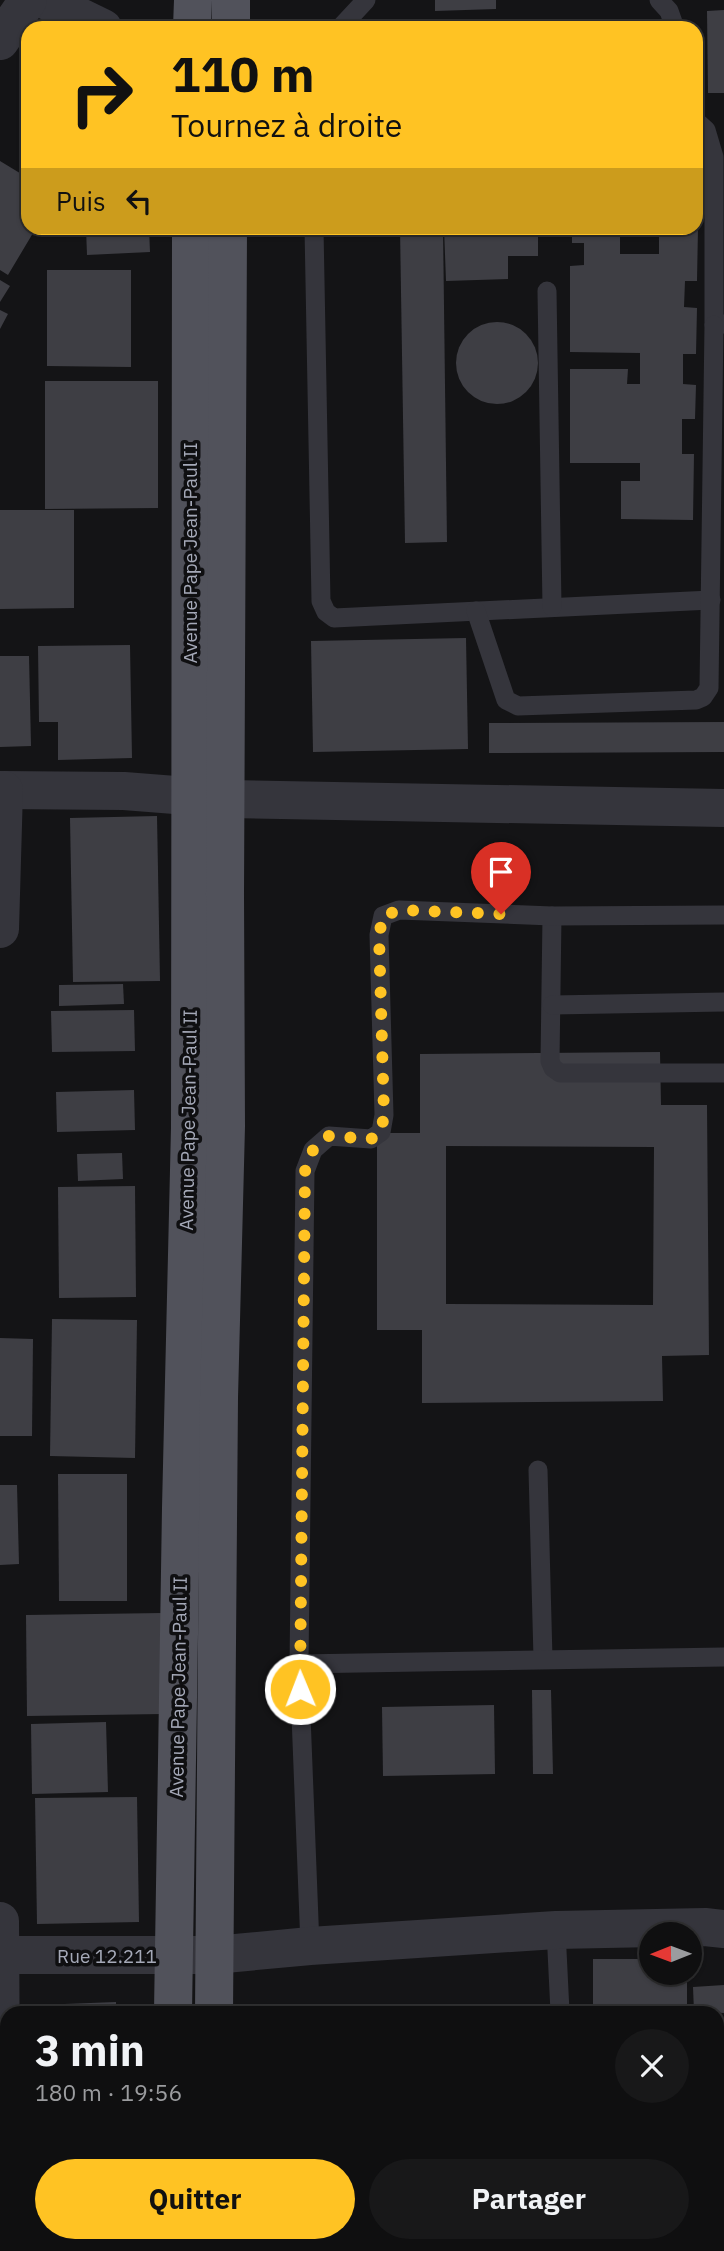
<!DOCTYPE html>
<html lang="fr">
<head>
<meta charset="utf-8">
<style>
  body { margin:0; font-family:"IBM Plex Sans",sans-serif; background:#181819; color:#f1f3f6; height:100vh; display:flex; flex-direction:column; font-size:26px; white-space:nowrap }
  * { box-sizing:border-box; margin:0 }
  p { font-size:23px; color:#9b9c9f }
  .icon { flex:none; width:38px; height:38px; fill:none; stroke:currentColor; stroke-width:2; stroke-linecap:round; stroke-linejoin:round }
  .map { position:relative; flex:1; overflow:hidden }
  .sheet { position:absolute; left:0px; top:2006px; width:724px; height:247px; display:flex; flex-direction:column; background:#0f0f10; border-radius:21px 21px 0 0; box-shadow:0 2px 5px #0004,0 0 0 2px #2f2f30 }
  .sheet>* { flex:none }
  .top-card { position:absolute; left:21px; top:21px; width:682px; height:214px; border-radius:21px; box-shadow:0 2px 5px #0004,0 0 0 2px #2f2f30; background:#ffc323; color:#111; overflow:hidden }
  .needle { width:46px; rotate:269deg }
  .fabs { position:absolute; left:639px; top:1922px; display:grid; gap:14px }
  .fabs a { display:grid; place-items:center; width:63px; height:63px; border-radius:50%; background:#0f0f10; box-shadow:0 2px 5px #0004,0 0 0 2px #2f2f30; font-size:35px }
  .pin { position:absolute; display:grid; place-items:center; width:60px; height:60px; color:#fff; margin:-72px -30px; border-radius:50% 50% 50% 0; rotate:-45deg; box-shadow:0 0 7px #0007 }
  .pin .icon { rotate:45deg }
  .me { position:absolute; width:77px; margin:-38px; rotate:359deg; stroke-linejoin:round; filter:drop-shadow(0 0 5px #0008) }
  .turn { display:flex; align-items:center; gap:24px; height:147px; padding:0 35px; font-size:32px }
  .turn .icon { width:91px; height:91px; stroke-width:2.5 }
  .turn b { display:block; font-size:49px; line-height:60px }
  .then { display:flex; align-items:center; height:66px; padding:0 35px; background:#0003; gap:14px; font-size:26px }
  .round { display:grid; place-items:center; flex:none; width:74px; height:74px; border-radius:37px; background:#181819 }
  .summary { display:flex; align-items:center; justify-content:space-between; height:119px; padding:0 35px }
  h1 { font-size:42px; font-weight:700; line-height:52px }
  .button { display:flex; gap:14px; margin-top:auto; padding:14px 35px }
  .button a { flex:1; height:80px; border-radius:42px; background:#ffc323; color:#111; font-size:28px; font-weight:700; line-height:80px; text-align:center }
  .button a+a { background:#181819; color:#f1f3f6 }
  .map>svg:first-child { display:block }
  .building { fill:#3e3e44; fill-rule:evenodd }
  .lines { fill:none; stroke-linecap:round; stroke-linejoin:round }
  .lane { stroke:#35353c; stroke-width:19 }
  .street { stroke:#35353c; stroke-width:38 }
  .primary { stroke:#51525b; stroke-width:38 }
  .route { stroke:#ffc323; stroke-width:12; stroke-dasharray:0 21.6 }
  .labels { text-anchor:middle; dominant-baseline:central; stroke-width:7; stroke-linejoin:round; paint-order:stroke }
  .street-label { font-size:19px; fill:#a5a9b8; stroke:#0f0f11 }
</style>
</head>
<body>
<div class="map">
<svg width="724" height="2251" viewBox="0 0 724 2251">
  <rect width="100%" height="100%" fill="#141416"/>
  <g class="building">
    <polygon points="435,0 496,0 496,9 435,11"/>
    <polygon points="724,10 724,93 708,93 707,11"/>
    <polygon points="0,161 28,178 28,228 36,228 8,275 0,270"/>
    <polygon points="86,228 149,228 150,252 87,255"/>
    <polygon points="400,228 443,228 447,542 405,543"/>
    <polygon points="444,228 538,228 538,256 508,256 508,279 446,281"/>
    <path d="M572,228H698L697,281H685L684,307L697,308L696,354H683V384L696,385L695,419H682V454H694L693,520L621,519V481H640V463H570V369H628L627,384H640V353L570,352V266L584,265V243H572ZM659,234V254H620V235Z"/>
    <polygon points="47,270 131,270 131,367 47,366"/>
    <polygon points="0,280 10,286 0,302"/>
    <polygon points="0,310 8,314 0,329"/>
    <circle cx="497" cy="363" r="41"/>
    <polygon points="45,381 158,381 158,508 45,509"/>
    <polygon points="0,510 74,510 74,608 0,609"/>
    <polygon points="466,638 468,749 313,752 311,641"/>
    <polygon points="130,645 132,758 58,760 58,722 39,722 38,646"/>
    <polygon points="0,656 29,656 31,746 0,747"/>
    <polygon points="724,722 724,752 489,753 489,723"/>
    <polygon points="157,816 160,981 73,982 70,818"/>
    <polygon points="123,984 124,1004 59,1006 59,985"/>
    <polygon points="134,1010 135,1051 52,1052 51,1011"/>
    <path d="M660,1052L661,1105H707L709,1355L662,1356L663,1401L422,1403V1330H377V1133H420V1054ZM446,1146L654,1147L653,1305L446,1304Z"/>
    <polygon points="134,1090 135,1130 57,1132 56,1092"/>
    <polygon points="122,1153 123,1179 78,1181 77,1154"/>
    <polygon points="135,1186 136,1297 59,1298 58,1187"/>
    <polygon points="52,1319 137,1320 135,1458 50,1456"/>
    <polygon points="0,1338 33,1339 32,1436 0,1436"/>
    <polygon points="58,1474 127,1474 127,1601 59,1601"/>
    <polygon points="0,1485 17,1485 19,1564 0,1565"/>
    <polygon points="162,1613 163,1714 27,1716 26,1615"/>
    <polygon points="532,1690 551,1690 553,1774 533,1774"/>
    <polygon points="494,1705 495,1774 383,1776 382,1707"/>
    <polygon points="106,1722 108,1792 32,1794 31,1724"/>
    <polygon points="137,1797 139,1922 37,1924 35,1798"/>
    <polygon points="593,1959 651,1959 651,1972 687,1972 687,2012 593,2012"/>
    <polygon points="724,1985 724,2013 694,2012 693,1987"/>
    <polygon points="116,2002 116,2012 38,2012 38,2005"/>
    <polygon points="724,2090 724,2148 718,2148 718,2091"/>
    <rect x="51" y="2245" width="74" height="6"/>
  </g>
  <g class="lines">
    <g class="lane">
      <polyline points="659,0 669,11 675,28"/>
      <polyline points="340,28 366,0"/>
      <polyline points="696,121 706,130 714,157 714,325 724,324"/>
      <polyline points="314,228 321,601 326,612 334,618 711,600"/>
      <polyline points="547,291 552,607"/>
      <polyline points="476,611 506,700 518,706 696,700 703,697 709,688 714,325"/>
      <polyline points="552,916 550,1061 553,1068 560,1073 724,1073"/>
      <polyline points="552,1005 724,1002"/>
      <polyline points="538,1470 543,1658"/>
      <polyline points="299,1664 724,1657"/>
      <polyline points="556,1930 560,2012"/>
      <polyline points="310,1946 299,1664 305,1171 313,1150 329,1136 371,1139 381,1132 384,1115 379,935 383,916 399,910 552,916 724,915"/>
      <polyline points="290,2245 290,2251"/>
    </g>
    <g class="street">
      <polyline points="45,0 103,28"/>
      <polyline points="0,41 28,0"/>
      <polyline points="0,790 124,791 226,799 724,808"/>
      <polyline points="0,929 4,790"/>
      <polyline points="0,1921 2,2251"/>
      <polyline points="0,1955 214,1955 310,1946 556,1930 705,1927 724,1929"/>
    </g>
    <g class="primary">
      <polyline points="192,28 193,0"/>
      <polyline points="231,28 231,0"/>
      <polyline points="173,2012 181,1508 190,1128 191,228"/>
      <polyline points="214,2012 219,1398 226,1126 225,895 228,228"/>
      <polyline points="171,2251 171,2245"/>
      <polyline points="212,2251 212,2245"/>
    </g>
  </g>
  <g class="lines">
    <polyline class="route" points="300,1689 305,1171 313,1150 329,1136 371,1139 381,1132 384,1115 379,935 383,916 399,910 501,914"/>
  </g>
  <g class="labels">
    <g class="street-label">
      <text transform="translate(190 553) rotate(-90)">Avenue Pape Jean-Paul II</text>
      <text transform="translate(188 1120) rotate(-89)">Avenue Pape Jean-Paul II</text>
      <text transform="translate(178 1687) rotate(-89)">Avenue Pape Jean-Paul II</text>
      <text x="107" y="1956">Rue 12.211</text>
    </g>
  </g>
</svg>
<div class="fabs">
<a><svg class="needle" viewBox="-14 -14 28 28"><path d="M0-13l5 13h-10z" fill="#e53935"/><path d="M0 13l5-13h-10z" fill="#9b9c9f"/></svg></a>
</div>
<div class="pin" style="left:501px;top:914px;background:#d93025"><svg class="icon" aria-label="arrive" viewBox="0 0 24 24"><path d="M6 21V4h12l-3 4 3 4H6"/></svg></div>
<svg class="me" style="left:300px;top:1689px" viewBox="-20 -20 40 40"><circle r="17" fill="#ffc323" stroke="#fff" stroke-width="3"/><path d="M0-11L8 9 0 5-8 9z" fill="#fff"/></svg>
<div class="top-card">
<div class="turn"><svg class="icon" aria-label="right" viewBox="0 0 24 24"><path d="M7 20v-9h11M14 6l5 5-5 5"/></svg><div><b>110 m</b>Tournez à droite</div></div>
<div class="then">Puis<svg class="icon" aria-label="left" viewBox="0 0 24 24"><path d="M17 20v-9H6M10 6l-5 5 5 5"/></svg></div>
</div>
<section class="sheet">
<div class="summary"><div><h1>3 min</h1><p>180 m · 19:56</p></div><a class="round"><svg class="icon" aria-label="close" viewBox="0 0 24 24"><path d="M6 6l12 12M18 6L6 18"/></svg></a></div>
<div class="button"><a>Quitter</a><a>Partager</a></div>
</section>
</div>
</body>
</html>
